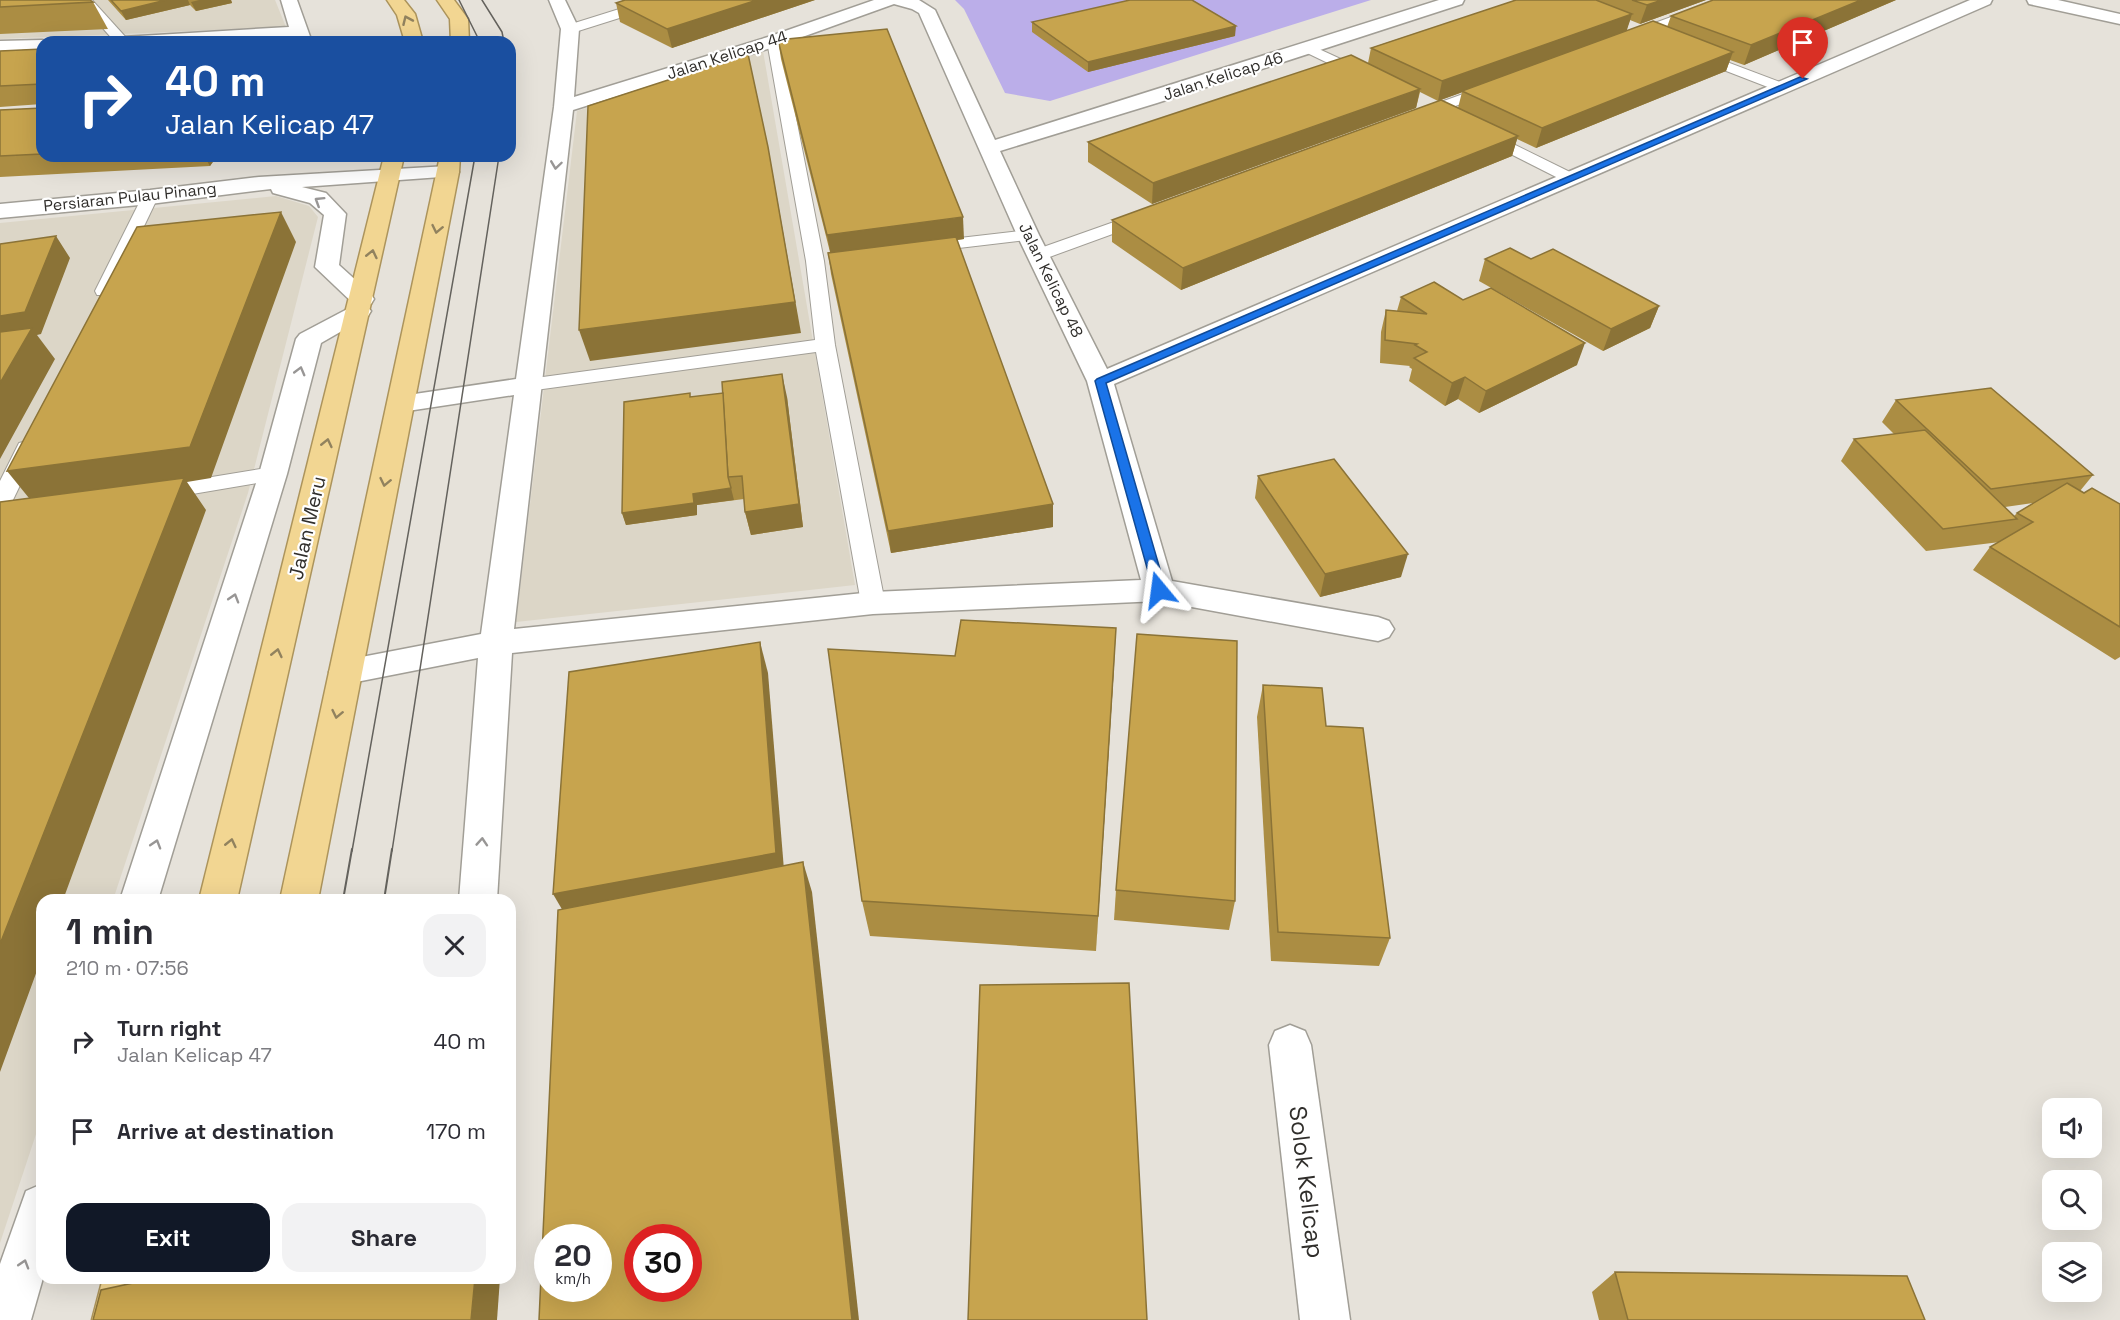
<!DOCTYPE html>
<html lang="en">
<head>
<meta charset="utf-8">
<style>
  body { margin:0; font-family:"Space Grotesk",sans-serif; background:#f2f2f3; color:#2b2b33; height:100vh; display:flex; flex-direction:column; font-size:22px; white-space:nowrap }
  * { box-sizing:border-box; margin:0 }
  p { font-size:20px; color:#7c7c81 }
  .icon { flex:none; width:33px; height:33px; fill:none; stroke:currentColor; stroke-width:2; stroke-linecap:round; stroke-linejoin:round }
  .map { position:relative; flex:1; overflow:hidden }
  .drawer { position:absolute; left:36px; top:894px; width:480px; height:390px; display:flex; flex-direction:column; background:#fff; border-radius:18px; box-shadow:0 6px 24px #0002 }
  .drawer>* { flex:none }
  .top-card { position:absolute; left:36px; top:36px; width:480px; height:126px; border-radius:18px; box-shadow:0 6px 24px #0002; background:#1a4fa0; color:#fff; overflow:hidden }
  .fabs { position:absolute; left:2042px; top:1098px; display:grid; gap:12px }
  .fabs a { display:grid; place-items:center; width:60px; height:60px; border-radius:12px; background:#fff; box-shadow:0 6px 24px #0002; font-size:30px }
  .speed { position:absolute; left:534px; top:1224px; display:flex; gap:12px; font-size:30px; font-weight:700; text-align:center }
  .speed>* { display:grid; place-content:center; width:78px; height:78px; border-radius:50%; background:#fff; box-shadow:0 6px 24px #0002; line-height:1 }
  .speed small { font-size:15px; font-weight:400 }
  .speed .limit { border:9px solid #d22; background:#fff; color:#111 }
  .pin { position:absolute; display:grid; place-items:center; width:51px; height:51px; color:#fff; margin:-62px -26px; border-radius:50% 50% 50% 0; rotate:-45deg; box-shadow:0 0 6px #0007 }
  .pin .icon { rotate:45deg }
  .me { position:absolute; width:66px; margin:-33px; rotate:344deg; stroke-linejoin:round; filter:drop-shadow(0 0 4px #0008) }
  .turn { display:flex; align-items:center; gap:21px; height:126px; padding:0 30px; font-size:27px }
  .turn .icon { width:78px; height:78px; stroke-width:2.5 }
  .turn b { display:block; font-size:42px; line-height:51px }
  .round { display:grid; place-items:center; flex:none; width:63px; height:63px; border-radius:18px; background:#f2f2f3 }
  .overview { display:flex; align-items:center; justify-content:space-between; height:102px; padding:0 30px }
  h1 { font-size:36px; font-weight:700; line-height:45px }
  .cta { display:flex; gap:12px; margin-top:auto; padding:12px 30px }
  .cta a { flex:1; height:69px; border-radius:18px; background:#111827; color:#fff; font-size:24px; font-weight:700; line-height:69px; text-align:center }
  .cta a+a { background:#f2f2f3; color:#2b2b33 }
  ul { padding:0; list-style:none }
  li { display:flex; align-items:center; gap:18px; height:90px; padding:0 30px }
  li div { flex:1 }
  li b { display:block; font-size:22px }
  li em { font-style:normal }
  .map>svg:first-child { display:block }
  .built { fill:#dcd6c7 }
  .green { fill:#bbaee9 }
  .lines { fill:none; stroke-linecap:round; stroke-linejoin:round }
  .service-casing { stroke:#a19e96; stroke-width:2 }
  .minor-casing { stroke:#a19e96; stroke-width:3 }
  .trunk-casing { stroke:#ac945c; stroke-width:3 }
  .service { fill:#fff; fill-rule:evenodd }
  .minor { fill:#fff; fill-rule:evenodd }
  .trunk { fill:#f2d692; fill-rule:evenodd }
  .tram-far1 { stroke:#64625d; stroke-width:1.5 }
  .tram { stroke:#64625d; stroke-width:2 }
  .wall { fill:#ab8d43; fill-rule:evenodd }
  .shaded-wall { fill:#8b7337 }
  .building { fill:#c7a44e; stroke:#8b7337; stroke-width:1.5; fill-rule:evenodd }
  .oneway { stroke:#91825e }
  .oneway2 { stroke:#989695 }
  .route { fill:#1a73e8; stroke:#114b97; stroke-width:1.5 }
  .labels { text-anchor:middle; dominant-baseline:central; stroke-width:4.5; stroke-linejoin:round; paint-order:stroke }
  .far-street-label { font-size:16px; fill:#302e2b; stroke:#fff }
  .street-label { font-size:20px; fill:#302e2b; stroke:#fff }
  .near-street-label { font-size:24px; fill:#302e2b; stroke:#fff }
</style>
</head>
<body>
<div class="map">
<svg width="2120" height="1320" viewBox="0 0 2120 1320">
  <rect width="100%" height="100%" fill="#e6e2da"/>
  <g class="built">
    <polygon points="0,0 275,0 286,27 0,39"/>
    <polygon points="763,51 855,585 516,622 577,111"/>
    <polygon points="276,196 309,206 318,217 248,493 113,900 42,900 42,1116 0,1243 0,223"/>
  </g>
  <polygon class="green" points="955,0 1371,0 1050,101 1005,93 964,9"/>
  <g class="lines">
    <g class="service-casing">
      <g id="service">
        <polygon points="78,0 92,0 130,42 115,42"/>
        <polygon points="648,0 669,0 667,3 575,32 570,33 563,29 565,26"/>
        <polygon points="1717,0 1736,0 1734,3 1635,40 1630,41 1623,37 1625,34"/>
        <polygon points="774,37 781,41 824,261 835,345 885,603 882,609 873,612 864,609 861,603 816,352 528,391 521,389 518,385 521,381 528,379 815,340 806,261 767,41"/>
        <polygon points="1308,44 1369,72 1371,75 1369,78 1359,78 1303,51 1301,48"/>
        <polygon points="1695,50 1788,85 1790,88 1783,92 1778,91 1690,57 1688,54 1690,51"/>
        <polygon points="1491,84 1498,88 1496,91 1423,118 1418,120 1410,115 1413,112"/>
        <polygon points="1483,129 1576,175 1578,178 1576,181 1564,181 1477,137 1475,134"/>
        <polygon points="150,192 158,197 113,291 111,295 97,295 95,291 142,197"/>
        <polygon points="1145,211 1151,212 1154,216 1151,220 1044,259 1032,259 1029,255 1032,251"/>
        <polygon points="1028,230 1034,231 1037,235 1034,239 925,252 919,251 916,247 919,243 925,242"/>
        <polygon points="27,441 35,443 38,448 11,504 8,509 0,511 0,481 19,443"/>
        <polygon points="273,467 281,469 284,474 281,479 157,500 149,498 146,493 149,488 157,486"/>
      </g>
    </g>
    <g class="minor-casing">
      <g id="minor">
        <polygon points="281,0 297,0 312,42 294,42 293,38 217,42 114,42 117,38 123,37 289,27"/>
        <path d="M549,0H565L579,29L574,97L768,37L874,0H919L935,10L995,140L1439,0H1464L1462,4L1157,103L1000,151L1039,235L1107,369L1970,0H1992L1990,4L1880,52L1114,384L1172,581L1378,617L1389,621L1394,629L1389,637L1378,641L1159,601L873,614L512,653L497,900H459L478,658L346,684L334,681L329,672L334,663L346,660L481,634L514,395L401,412L392,410L388,404L392,398L401,396L516,379L554,107L561,29ZM894,4L912,9L919,13L1017,235L1087,381L1141,580L873,592L514,629L573,110L780,45Z"/>
        <polygon points="2027,0 2058,0 2120,14 2120,24 2029,4"/>
        <polygon points="42,40 49,42 42,42 42,50 0,51 0,41"/>
        <polygon points="448,166 455,168 459,172 455,176 302,187 326,193 346,214 339,265 371,294 374,299 371,304 366,305 371,311 368,316 321,343 287,474 158,900 120,900 259,474 296,339 300,334 355,305 315,267 324,215 310,203 273,193 271,189 150,204 0,218 0,204 150,190 259,177"/>
        <polygon points="1290,1025 1305,1031 1311,1045 1350,1320 1300,1320 1269,1045 1275,1031"/>
        <polygon points="42,1184 43,1278 31,1320 0,1320 0,1264 26,1191"/>
      </g>
    </g>
    <g class="trunk-casing">
      <g id="trunk">
        <polygon points="387,0 404,0 415,14 423,42 405,42 397,15"/>
        <polygon points="437,0 454,0 468,19 469,42 451,42 450,19"/>
        <polygon points="384,156 404,156 237,900 199,900"/>
        <polygon points="440,156 460,156 459,172 318,900 280,900"/>
        <polygon points="103,1278 151,1278 142,1320 92,1320"/>
      </g>
    </g>
    <use href="#service" class="service"/>
    <use href="#minor" class="minor"/>
    <use href="#trunk" class="trunk"/>
    <g class="tram-far1">
      <polyline points="459,0 480,42"/>
      <polyline points="482,0 502,32 504,42"/>
      <polyline points="352,851 475,156"/>
      <polyline points="392,851 499,156"/>
    </g>
    <g class="tram">
      <polyline points="343,900 352,849"/>
      <polyline points="384,900 392,849"/>
    </g>
  </g>
  <g class="wall">
    <polygon points="0,0 93,2 108,29 0,34"/>
    <polygon points="108,0 231,0 232,3 196,11 190,5 126,20"/>
    <polygon points="815,0 672,48 620,22 616,3"/>
    <polygon points="1516,0 1706,0 1640,24 1630,20 1626,31 1667,27 1671,16 1713,0 1896,0 1744,65 1730,60 1726,71 1536,148 1517,139 1512,156 1181,290 1112,242 1112,220 1458,108 1462,92 1438,101 1420,92 1416,108 1152,204 1088,162 1088,142 1368,63 1371,48"/>
    <polygon points="1032,22 1235,36 1088,72 1032,32"/>
    <polygon points="778,40 964,239 957,240 1053,527 891,553 831,274 828,253 830,252 781,59"/>
    <polygon points="42,49 42,104 0,107 0,51"/>
    <polygon points="42,108 42,156 217,156 210,166 0,177 0,110"/>
    <polygon points="1485,259 1531,259 1659,306 1650,328 1603,351 1479,281"/>
    <polygon points="1401,297 1577,365 1479,413 1458,399 1445,406 1409,381 1412,369 1409,367 1410,366 1380,363 1381,332 1386,310 1397,311"/>
    <polygon points="691,397 787,397 803,527 751,535 745,512 744,499 697,505 697,515 626,525 622,513"/>
    <path d="M1896,400L2093,475L2080,491L2084,493L2120,504V657L2115,660L1973,570L1990,547L2000,542L1926,551L1841,461L1854,439L1894,434L1882,422ZM2033,503L2017,513L2014,516L2005,507Z"/>
    <polygon points="1258,476 1401,577 1320,597 1255,498"/>
    <polygon points="955,656 1114,667 1096,951 870,936 862,901"/>
    <polygon points="1263,685 1326,726 1390,938 1379,966 1271,961 1257,717"/>
    <polygon points="1116,890 1235,901 1229,930 1114,920"/>
    <polygon points="1615,1272 1925,1320 1599,1320 1592,1292"/>
  </g>
  <g class="shaded-wall">
    <polygon points="166,0 188,0 190,5 126,20 121,11"/>
    <polygon points="199,0 231,0 232,3 196,11 191,2"/>
    <polygon points="757,0 815,0 672,48 667,29"/>
    <polygon points="1662,0 1706,0 1640,24 1647,5"/>
    <polygon points="1861,0 1896,0 1744,65 1751,45"/>
    <polygon points="1632,14 1626,33 1438,101 1442,81"/>
    <polygon points="1236,26 1235,36 1088,72 1088,62"/>
    <polygon points="1733,52 1726,71 1536,148 1542,128"/>
    <polygon points="1420,89 1416,108 1152,204 1153,183"/>
    <polygon points="1518,136 1512,156 1181,290 1183,268"/>
    <polygon points="768,147 801,333 590,361 579,330"/>
    <polygon points="204,156 217,156 210,166"/>
    <polygon points="281,212 296,242 211,478 187,482 206,510 63,900 42,900 42,957 0,1072 0,944 33,503 7,471"/>
    <polygon points="963,217 964,239 831,256 827,235"/>
    <polygon points="56,236 70,258 41,334 37,335 55,359 0,459 0,316"/>
    <polygon points="1659,306 1650,328 1603,351 1611,329"/>
    <polygon points="1585,343 1577,365 1479,413 1486,391"/>
    <polygon points="782,374 787,397 803,527 751,535 745,512"/>
    <polygon points="1465,377 1458,399 1445,406 1452,383"/>
    <polygon points="731,488 734,500 697,505 697,515 626,525 622,513 693,494"/>
    <polygon points="1053,504 1053,527 891,553 888,531"/>
    <polygon points="1408,554 1401,577 1320,597 1325,574"/>
    <polygon points="1116,628 1114,667 1096,951 1098,916"/>
    <polygon points="760,642 768,673 785,882 570,923 553,894"/>
    <polygon points="803,862 812,892 859,1320 852,1320"/>
    <polygon points="475,1278 500,1278 497,1320 471,1320"/>
  </g>
  <g class="building">
    <polygon points="0,0 90,0 93,2 0,7"/>
    <polygon points="111,0 166,0 121,11"/>
    <polygon points="625,0 757,0 667,29 616,3"/>
    <polygon points="1130,0 1192,0 1236,26 1088,62 1032,22"/>
    <polygon points="1516,0 1596,0 1632,14 1442,81 1371,48"/>
    <polygon points="1632,0 1662,0 1647,5"/>
    <polygon points="1713,0 1861,0 1751,45 1671,16"/>
    <polygon points="1653,21 1733,52 1542,128 1462,91"/>
    <polygon points="887,29 963,217 827,235 778,40"/>
    <polygon points="224,38 221,42 155,42"/>
    <polygon points="42,49 42,84 0,86 0,51"/>
    <polygon points="748,54 768,147 795,302 579,330 588,106"/>
    <polygon points="1351,55 1420,89 1153,183 1088,142"/>
    <polygon points="1441,100 1518,136 1183,268 1112,220"/>
    <polygon points="42,108 42,154 0,156 0,110"/>
    <polygon points="281,212 190,447 7,471 137,227"/>
    <polygon points="56,236 25,312 0,316 0,244"/>
    <polygon points="956,237 1053,504 888,531 828,253"/>
    <polygon points="1510,248 1531,259 1553,249 1659,306 1611,329 1485,259"/>
    <polygon points="1434,282 1463,300 1491,288 1585,343 1486,391 1465,377 1452,383 1414,358 1427,352 1415,345 1417,344 1385,340 1386,310 1427,314 1401,297"/>
    <polygon points="32,328 0,383 0,332"/>
    <polygon points="782,374 799,504 745,512 742,476 728,477 722,382"/>
    <polygon points="1991,388 2093,475 1991,489 1896,400"/>
    <polygon points="690,393 690,397 723,393 728,477 731,488 693,494 694,503 622,513 624,402"/>
    <polygon points="1925,430 2017,519 1943,529 1854,439"/>
    <polygon points="1334,459 1408,554 1325,574 1258,476"/>
    <polygon points="184,478 0,944 0,502"/>
    <polygon points="2067,483 2084,493 2092,488 2120,504 2120,627 1990,547 2033,522 2017,513"/>
    <polygon points="961,620 1116,628 1098,916 862,901 828,649 955,656"/>
    <polygon points="1137,634 1237,641 1235,901 1116,890"/>
    <polygon points="760,642 776,853 553,894 569,672"/>
    <polygon points="1263,685 1322,688 1326,726 1363,728 1390,938 1278,932"/>
    <path d="M803,862L852,1320H539L558,910ZM548,1238H598V1288H548ZM638,1238H688V1288H638Z"/>
    <polygon points="1129,983 1147,1320 968,1320 980,985"/>
    <polygon points="1615,1272 1907,1276 1925,1320 1628,1320"/>
    <polygon points="156,1278 475,1278 471,1320 93,1320 101,1290"/>
  </g>
  <defs><path id="oneway-chevron" d="M-2-3.5L2.5 0L-2 3.5" fill="none" stroke-width="1.6" stroke-linecap="round" stroke-linejoin="round" transform="scale(1.5)"/></defs>
  <g class="oneway">
    <use href="#oneway-chevron" transform="translate(407 20) rotate(-114)"/>
    <use href="#oneway-chevron" transform="translate(437 229) rotate(102)"/>
    <use href="#oneway-chevron" transform="translate(372 254) rotate(-77)"/>
    <use href="#oneway-chevron" transform="translate(327 443) rotate(-77)"/>
    <use href="#oneway-chevron" transform="translate(385 482) rotate(102)"/>
    <use href="#oneway-chevron" transform="translate(277 653) rotate(-77)"/>
    <use href="#oneway-chevron" transform="translate(337 714) rotate(102)"/>
    <use href="#oneway-chevron" transform="translate(231 843) rotate(-77)"/>
  </g>
  <g class="oneway2">
    <use href="#oneway-chevron" transform="translate(556 165) rotate(98)"/>
    <use href="#oneway-chevron" transform="translate(319 201) rotate(-148)"/>
    <use href="#oneway-chevron" transform="translate(300 371) rotate(-75)"/>
    <use href="#oneway-chevron" transform="translate(234 598) rotate(-73)"/>
    <use href="#oneway-chevron" transform="translate(482 842) rotate(-86)"/>
    <use href="#oneway-chevron" transform="translate(156 844) rotate(-73)"/>
    <use href="#oneway-chevron" transform="translate(24 1264) rotate(-73)"/>
  </g>
  <polygon class="route" points="1800,77 1807,79 1106,383 1166,590 1159,595 1154,593 1095,381 1097,379"/>
  <g class="labels">
    <g class="far-street-label">
      <text transform="translate(727 55) rotate(-18)">Jalan Kelicap 44</text>
      <text transform="translate(1223 76) rotate(-18)">Jalan Kelicap 46</text>
      <text transform="translate(130 197) rotate(-6)">Persiaran Pulau Pinang</text>
      <text transform="translate(1051 280) rotate(64)">Jalan Kelicap 48</text>
    </g>
    <g class="street-label">
      <text transform="translate(307 528) rotate(-77)">Jalan Meru</text>
    </g>
    <g class="near-street-label">
      <text transform="translate(1307 1182) rotate(83)">Solok Kelicap</text>
    </g>
  </g>
</svg>
<div class="fabs">
<a><svg class="icon" aria-label="sound" viewBox="0 0 24 24"><path d="M4 9h4l5-4v14l-5-4H4zM17 9q2 3 0 6"/></svg></a>
<a><svg class="icon" aria-label="search" viewBox="0 0 24 24"><circle cx="10" cy="10" r="6"/><path d="M15 15l6 6"/></svg></a>
<a><svg class="icon" aria-label="layers" viewBox="0 0 24 24"><path d="M12 4l9 5-9 5-9-5zM3 14l9 5 9-5"/></svg></a>
</div>
<div class="speed"><div>20<small>km/h</small></div><div class="limit">30</div></div>
<div class="pin" style="left:1803px;top:79px;background:#d93025"><svg class="icon" aria-label="arrive" viewBox="0 0 24 24"><path d="M6 21V4h12l-3 4 3 4H6"/></svg></div>
<svg class="me" style="left:1159px;top:590px" viewBox="-20 -20 40 40"><path d="M0-17L14 15 0 8-14 15z" fill="#1a73e8" stroke="#fff" stroke-width="4"/></svg>
<div class="top-card">
<div class="turn"><svg class="icon" aria-label="right" viewBox="0 0 24 24"><path d="M7 20v-9h11M14 6l5 5-5 5"/></svg><div><b>40 m</b>Jalan Kelicap 47</div></div>
</div>
<section class="drawer">
<div class="overview"><div><h1>1 min</h1><p>210 m · 07:56</p></div><a class="round"><svg class="icon" aria-label="close" viewBox="0 0 24 24"><path d="M6 6l12 12M18 6L6 18"/></svg></a></div>
<ul>
<li><svg class="icon" aria-label="right" viewBox="0 0 24 24"><path d="M7 20v-9h11M14 6l5 5-5 5"/></svg><div><b>Turn right</b><p>Jalan Kelicap 47</p></div><em>40 m</em></li>
<li><svg class="icon" aria-label="arrive" viewBox="0 0 24 24"><path d="M6 21V4h12l-3 4 3 4H6"/></svg><div><b>Arrive at destination</b></div><em>170 m</em></li>
</ul>
<div class="cta"><a>Exit</a><a>Share</a></div>
</section>
</div>
</body>
</html>
